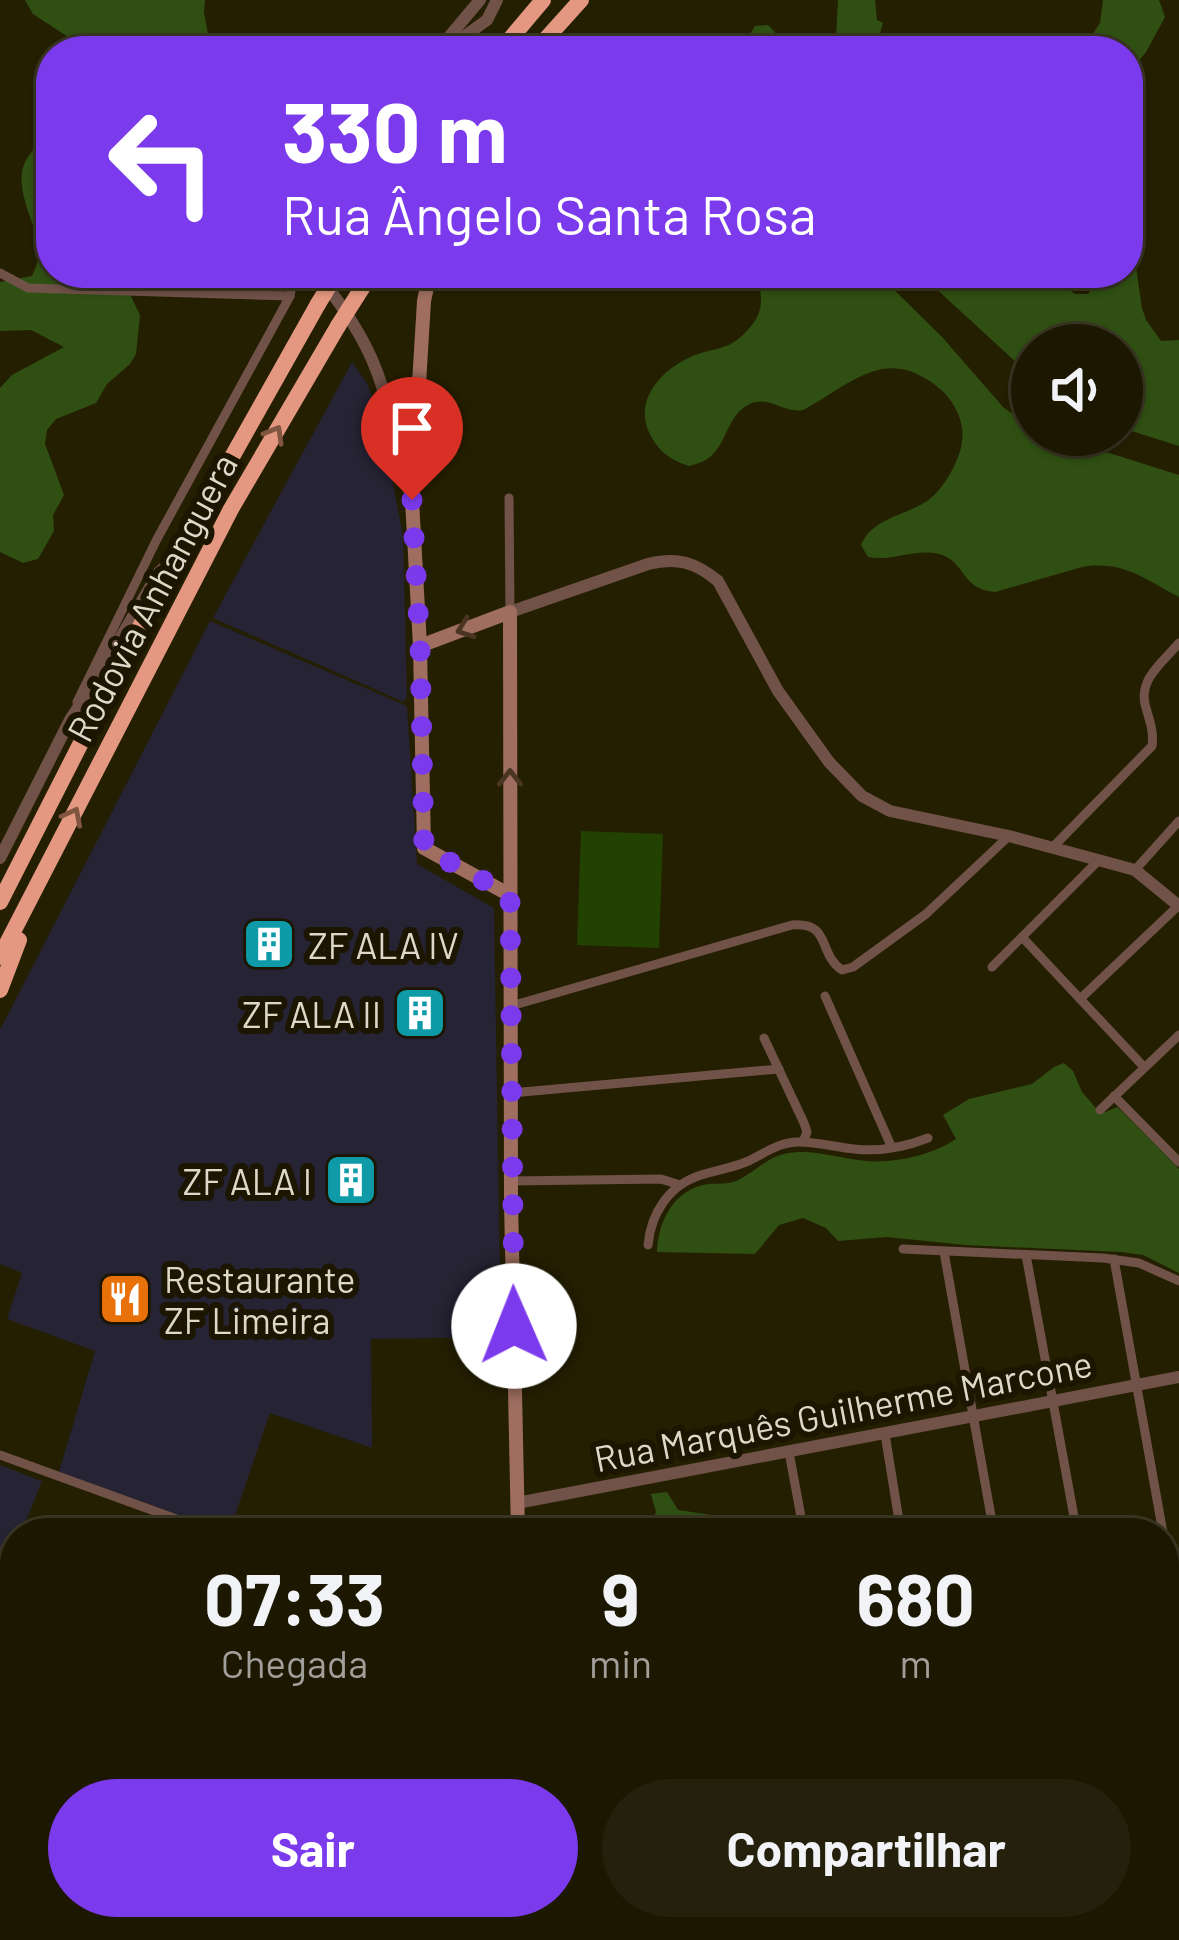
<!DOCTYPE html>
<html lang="pt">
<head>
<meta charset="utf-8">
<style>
  body { margin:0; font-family:Barlow,sans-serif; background:#25200b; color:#f1f3f6; height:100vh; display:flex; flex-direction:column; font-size:45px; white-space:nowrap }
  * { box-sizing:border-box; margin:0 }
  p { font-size:39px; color:#a09f99 }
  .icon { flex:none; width:66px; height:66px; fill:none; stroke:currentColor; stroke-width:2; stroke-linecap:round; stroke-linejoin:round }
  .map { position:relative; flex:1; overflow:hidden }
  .sheet { position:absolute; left:0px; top:1518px; width:1179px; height:423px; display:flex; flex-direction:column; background:#1c1701; border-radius:48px 48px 0 0; box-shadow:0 3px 9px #0004,0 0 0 3px #3a3623 }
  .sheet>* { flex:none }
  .top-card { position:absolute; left:36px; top:36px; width:1107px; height:252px; border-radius:48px; box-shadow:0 3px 9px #0004,0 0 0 3px #3a3623; background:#7c3aed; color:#fff; overflow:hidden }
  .tools { position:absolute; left:1011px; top:324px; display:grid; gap:24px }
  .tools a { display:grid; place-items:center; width:132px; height:132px; border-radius:50%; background:#1c1701; box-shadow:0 3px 9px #0004,0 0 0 3px #3a3623; font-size:60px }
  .pin { position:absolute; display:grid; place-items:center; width:102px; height:102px; color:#fff; margin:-123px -51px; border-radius:50% 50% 50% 0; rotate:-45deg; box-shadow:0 0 12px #0007 }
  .pin .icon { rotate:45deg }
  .me { position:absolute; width:132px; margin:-66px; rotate:359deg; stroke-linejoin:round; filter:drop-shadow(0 0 9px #0008) }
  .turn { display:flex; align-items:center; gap:42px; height:252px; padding:0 48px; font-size:54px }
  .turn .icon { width:156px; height:156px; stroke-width:2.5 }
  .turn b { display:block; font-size:84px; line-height:102px }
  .eta { display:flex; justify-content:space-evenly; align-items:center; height:204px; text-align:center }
  .eta b { font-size:72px; font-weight:700; line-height:84px }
  .action { display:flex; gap:24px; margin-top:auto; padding:24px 48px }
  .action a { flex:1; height:138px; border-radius:72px; background:#7c3aed; color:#fff; font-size:48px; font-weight:700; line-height:138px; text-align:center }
  .action a+a { background:#25200b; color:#f1f3f6 }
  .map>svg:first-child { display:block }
  .industrial { fill:#262334 }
  .green { fill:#214200 }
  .forest { fill:#2f5012 }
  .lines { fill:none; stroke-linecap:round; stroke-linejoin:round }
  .minor { stroke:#705249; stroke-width:9 }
  .tertiary { stroke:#705249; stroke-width:12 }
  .secondary { stroke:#9f6e60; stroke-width:14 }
  .motorway { stroke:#e49881; stroke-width:16 }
  .motorway-bridge { stroke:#e49881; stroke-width:16 }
  .oneway { stroke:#805640 }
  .oneway2 { stroke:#4a3422 }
  .route { stroke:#7c3aed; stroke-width:21; stroke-dasharray:0 37.8 }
  .labels { text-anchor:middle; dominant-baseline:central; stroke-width:12; stroke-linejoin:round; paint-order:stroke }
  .street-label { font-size:36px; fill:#ddd9c8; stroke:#1c1500 }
  .poi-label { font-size:36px; fill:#ddd9c8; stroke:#1c1500; text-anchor:start }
</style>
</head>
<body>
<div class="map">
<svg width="1179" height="1940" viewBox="0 0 1179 1940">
  <rect width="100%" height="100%" fill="#251f01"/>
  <g class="industrial">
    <polygon points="352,362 367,383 380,417 403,535 407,697 404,702 213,618"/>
    <polygon points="210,621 407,706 417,864 494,908 501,1337 371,1339 372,1448 270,1413 229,1533 59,1472 95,1351 7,1319 22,1273 0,1264 0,1030"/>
    <polygon points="0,1465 42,1481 21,1533 15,1533 15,1549 0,1588"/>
    <polygon points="0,1809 15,1846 15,1926 48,1926 53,1940 0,1940"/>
  </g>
  <polygon class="green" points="581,831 663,834 659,948 577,945"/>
  <g class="forest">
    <polygon points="25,0 205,0 204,12 211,51 101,51 82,46 33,14"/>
    <polygon points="838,0 875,0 877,20 883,23 875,51 827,51 836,36"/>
    <polygon points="1103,0 1159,0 1165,17 1146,52 1128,74 1128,51 1082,51 1100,23"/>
    <polygon points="768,25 793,51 751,51 748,38 755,26"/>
    <path d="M40,144L51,146V273H123L126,286L140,315L136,354L130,364L107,384L96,403L56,419L47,430L45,444L64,495L53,515L54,531L38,559L23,563L0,552V388L12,375L64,347L31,330L0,331V282L32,276C36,267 40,258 39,247C32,211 3,173 40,144Z"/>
    <polygon points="1128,146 1140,189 1134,254 1142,308 1146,320 1161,341 1179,340 1179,446 1122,428 1122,345 1032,345 1032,377 919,273 1047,273 1075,294 1088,294 1096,284 1096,273 1128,273"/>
    <path d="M756,273H877L943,338L1003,407L1032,428V435H1052L1179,475V597C1144,579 1124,560 1082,567L995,592C961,590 966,561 939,554C914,548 892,562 868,557L861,545C872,518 905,516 927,501C941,491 952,473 958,457C967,435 962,415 948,397C941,388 929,380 919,375C882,356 850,382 819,401C816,402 806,409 803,410C784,414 769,395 750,404C728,414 728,439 713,454C707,461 697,464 689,466C669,460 656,449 648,430C634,394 669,363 701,353C710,350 720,349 729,345C739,340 750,329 756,319C765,304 760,288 756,273Z"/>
    <path d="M1064,1063L1073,1071L1082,1092L1101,1114L1117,1107L1123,1112L1179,1169V1273L1143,1255L1121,1252L965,1245L887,1237L838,1241L826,1228L803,1218L779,1225L755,1254L657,1252C658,1221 674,1189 708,1184C718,1183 727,1185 736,1181C753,1174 766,1158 784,1154C809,1148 834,1157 858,1160C889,1165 931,1156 956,1139L943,1115L969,1099L1032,1084L1054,1067Z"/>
    <polygon points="667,1492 678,1510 718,1516 724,1533 646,1533 656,1512 651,1494"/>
    <polygon points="1179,1622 1179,1675 1164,1679 1164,1625"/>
  </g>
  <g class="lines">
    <g class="minor">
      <polyline points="0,273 28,288 290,296"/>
      <polyline points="509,498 510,612"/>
      <polyline points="77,702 157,539 290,296 294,273"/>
      <path d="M1052,848L1152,746C1154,732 1150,722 1146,708C1137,680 1162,663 1179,643"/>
      <polyline points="1135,870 1179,821"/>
      <polyline points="1022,937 1144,1067"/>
      <polyline points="992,967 1099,860"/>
      <polyline points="825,996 892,1148"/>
      <polyline points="1080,999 1178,906"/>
      <path d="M511,1006L792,925C832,922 817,953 842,970L853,967L926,914L1009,836"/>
      <polyline points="764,1038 804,1123 807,1132 803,1142"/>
      <polyline points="511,1093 779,1069"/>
      <polyline points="1114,1096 1179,1162"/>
      <polyline points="1100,1110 1179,1035"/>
      <polyline points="511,1181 661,1179 680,1185"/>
      <path d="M648,1245C651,1213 669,1185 701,1175C716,1170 732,1168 746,1162C764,1154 778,1142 799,1142C817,1142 836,1147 854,1149C880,1152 905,1147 928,1138"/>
      <polyline points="903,1249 1103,1258 1139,1263 1179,1281"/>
      <polyline points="944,1252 994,1533"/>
      <polyline points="1026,1255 1077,1533"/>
      <polyline points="1114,1259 1163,1533"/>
      <polyline points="885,1434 901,1533"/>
      <polyline points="789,1452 804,1533"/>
      <polyline points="0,1455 215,1533"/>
      <polyline points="1164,1539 1175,1600"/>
    </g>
    <g class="tertiary">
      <polyline points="438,50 480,0"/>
      <polyline points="444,51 487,20 497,0"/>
      <path d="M317,273C340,303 364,336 377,372C392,411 397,453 410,493"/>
      <path d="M510,612L648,564C677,557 695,562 718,581L778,691L829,762L862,796L890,811L1009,836L1135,870L1179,906"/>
      <polyline points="0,858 71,718 88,693 159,572 168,564"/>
      <polyline points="517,1503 1179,1377"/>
      <polyline points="1164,1859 1175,1905"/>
    </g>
    <g class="secondary">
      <polyline points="430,273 424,301 412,500 420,646 424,848 510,895"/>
      <polyline points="420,646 510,612 511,1201 518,1533"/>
      <polyline points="525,1926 527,1940"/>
      <polyline points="1166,1940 1179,1896"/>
    </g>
    <g class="motorway">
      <polyline points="500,51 543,0"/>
      <polyline points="535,51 581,0"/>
      <polyline points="357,296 372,273"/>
      <polyline points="0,902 174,560 318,304"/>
      <polyline points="0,957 231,509 338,326"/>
      <polyline points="0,990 19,940"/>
    </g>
    <g class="motorway-bridge">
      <polyline points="318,304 337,273"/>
      <polyline points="338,326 357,296"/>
    </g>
  </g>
  <defs><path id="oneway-chevron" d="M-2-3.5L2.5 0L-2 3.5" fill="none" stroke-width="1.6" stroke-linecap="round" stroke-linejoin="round" transform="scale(3)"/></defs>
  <g class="oneway">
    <use href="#oneway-chevron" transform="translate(275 434) rotate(-60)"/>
    <use href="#oneway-chevron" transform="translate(73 816) rotate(-63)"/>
  </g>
  <g class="oneway2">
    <use href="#oneway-chevron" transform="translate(465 629) rotate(160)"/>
    <use href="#oneway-chevron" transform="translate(510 778) rotate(-90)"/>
  </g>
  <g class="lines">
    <polyline class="route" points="412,500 420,646 424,848 510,895 514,1326"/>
  </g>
  <defs>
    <g id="building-square" transform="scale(2.7)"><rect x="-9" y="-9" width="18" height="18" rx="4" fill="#0f9aa8" stroke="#1c1500"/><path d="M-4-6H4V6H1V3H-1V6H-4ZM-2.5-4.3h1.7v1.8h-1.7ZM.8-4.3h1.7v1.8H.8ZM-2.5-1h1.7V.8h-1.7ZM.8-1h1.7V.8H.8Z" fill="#fff"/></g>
    <g id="restaurant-square" transform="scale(2.7)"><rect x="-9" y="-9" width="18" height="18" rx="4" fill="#e8710a" stroke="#1c1500"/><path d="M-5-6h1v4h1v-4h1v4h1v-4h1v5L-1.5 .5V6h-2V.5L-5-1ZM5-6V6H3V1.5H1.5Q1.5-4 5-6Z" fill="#fff"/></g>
  </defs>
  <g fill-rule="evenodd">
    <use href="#building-square" x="269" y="944"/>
    <use href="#building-square" x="420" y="1013"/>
    <use href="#building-square" x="351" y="1180"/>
    <use href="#restaurant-square" x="125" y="1299"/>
  </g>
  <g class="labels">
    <g class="street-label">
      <text transform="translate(151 597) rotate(-62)">Rodovia Anhanguera</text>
      <text transform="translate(843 1410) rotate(-11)">Rua Marquês Guilherme Marcone</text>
    </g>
    <g class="poi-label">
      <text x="308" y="944">ZF ALA IV</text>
      <text x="381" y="1013" text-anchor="end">ZF ALA II</text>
      <text x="312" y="1180" text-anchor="end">ZF ALA I</text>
      <text x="164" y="1278">Restaurante<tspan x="164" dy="41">ZF Limeira</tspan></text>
    </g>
  </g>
</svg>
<div class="tools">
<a><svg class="icon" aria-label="sound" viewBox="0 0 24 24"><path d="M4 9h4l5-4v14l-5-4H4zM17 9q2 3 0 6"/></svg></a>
</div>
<div class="pin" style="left:412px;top:500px;background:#d93025"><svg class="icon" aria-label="arrive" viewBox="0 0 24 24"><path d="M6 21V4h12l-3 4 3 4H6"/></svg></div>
<svg class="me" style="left:514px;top:1326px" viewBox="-20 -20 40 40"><circle r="19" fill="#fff"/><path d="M0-13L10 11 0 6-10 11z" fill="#7c3aed"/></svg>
<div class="top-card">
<div class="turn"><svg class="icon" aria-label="left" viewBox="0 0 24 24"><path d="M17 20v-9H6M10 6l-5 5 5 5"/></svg><div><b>330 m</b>Rua Ângelo Santa Rosa</div></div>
</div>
<section class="sheet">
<div class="eta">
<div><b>07:33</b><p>Chegada</p></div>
<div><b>9</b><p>min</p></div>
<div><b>680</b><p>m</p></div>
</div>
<div class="action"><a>Sair</a><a>Compartilhar</a></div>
</section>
</div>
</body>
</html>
